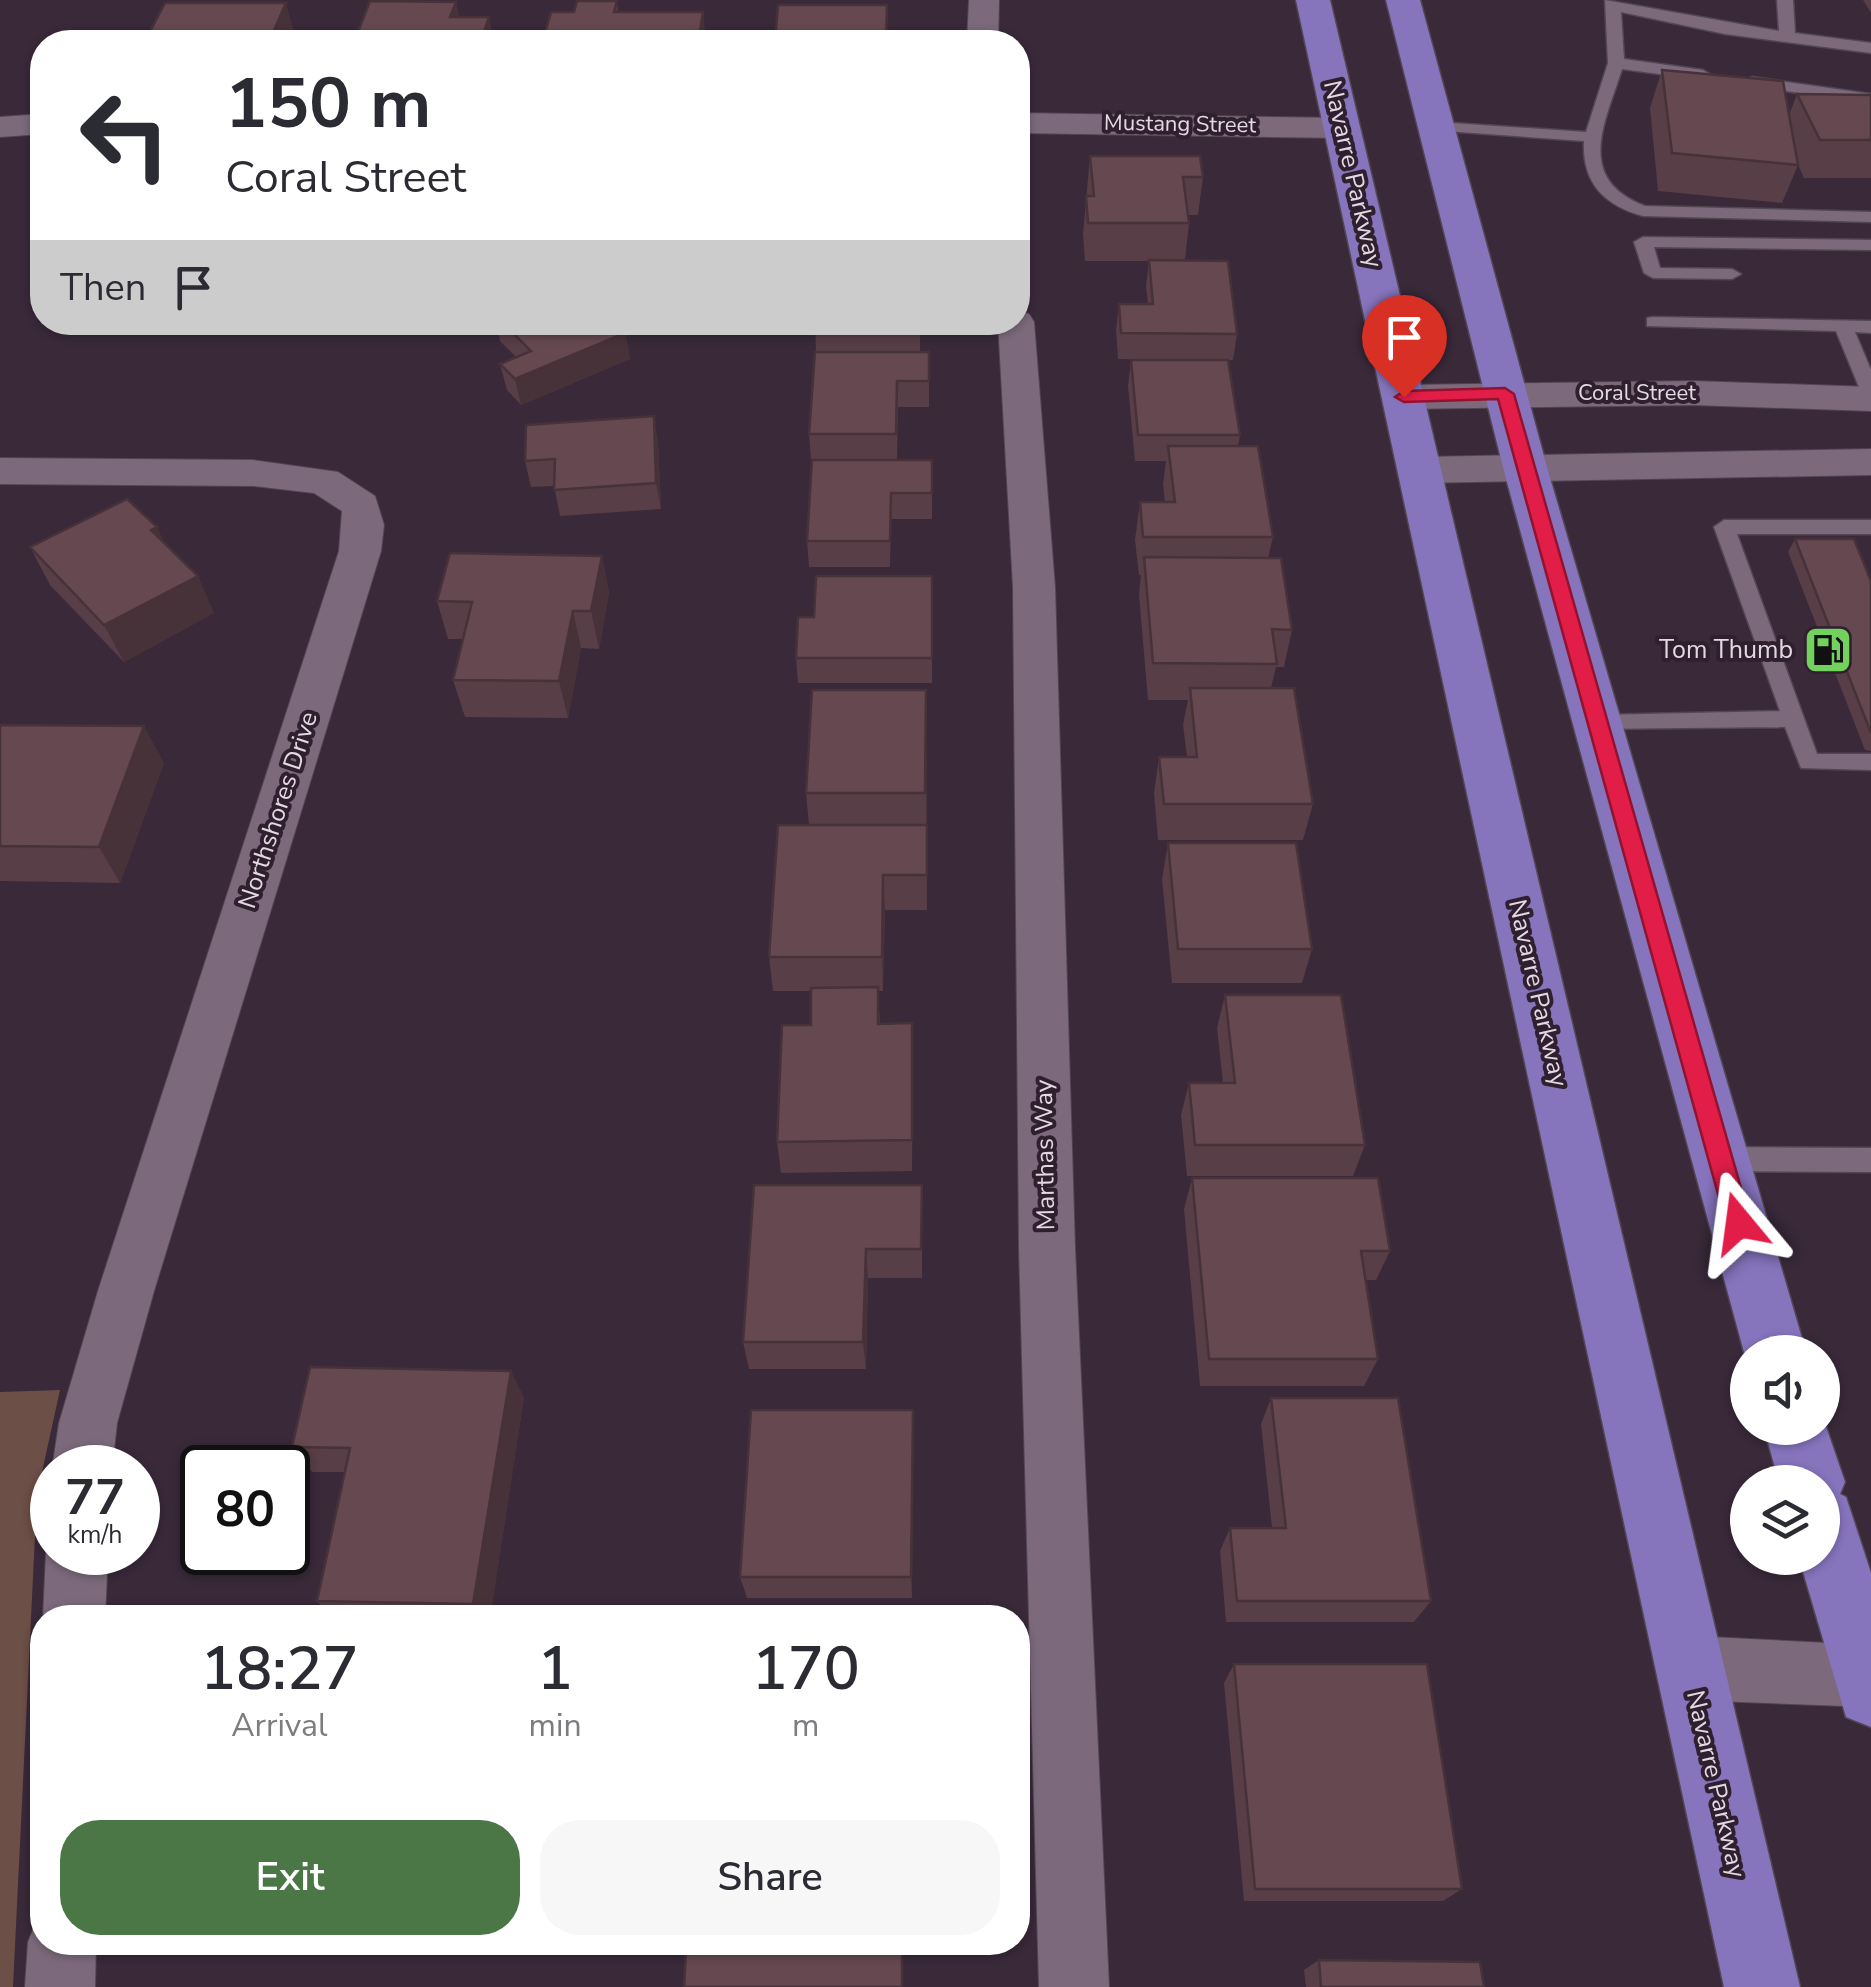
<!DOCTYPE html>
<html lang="en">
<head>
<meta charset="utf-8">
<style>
  body { margin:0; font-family:"Nunito Sans",sans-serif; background:#f7f7f7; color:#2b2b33; height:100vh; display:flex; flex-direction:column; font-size:38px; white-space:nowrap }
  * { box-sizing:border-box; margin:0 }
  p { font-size:32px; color:#7c7c81 }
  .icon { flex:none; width:55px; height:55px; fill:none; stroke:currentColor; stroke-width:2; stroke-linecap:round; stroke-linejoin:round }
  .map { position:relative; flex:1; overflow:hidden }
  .side { position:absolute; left:30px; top:1605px; width:1000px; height:350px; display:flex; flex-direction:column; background:#fff; border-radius:40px; box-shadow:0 2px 8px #0004 }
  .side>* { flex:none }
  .top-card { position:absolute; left:30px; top:30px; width:1000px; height:305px; border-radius:40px; box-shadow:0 2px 8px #0004; background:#fff; color:#2b2b33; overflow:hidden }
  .controls { position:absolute; left:1730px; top:1335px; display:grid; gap:20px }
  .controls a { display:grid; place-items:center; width:110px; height:110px; border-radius:50%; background:#fff; box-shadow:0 2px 8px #0004; font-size:50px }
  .speed { position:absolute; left:30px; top:1445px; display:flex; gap:20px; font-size:50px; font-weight:700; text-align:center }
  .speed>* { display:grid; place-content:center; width:130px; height:130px; border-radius:50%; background:#fff; box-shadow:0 2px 8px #0004; line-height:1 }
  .speed small { font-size:25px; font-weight:400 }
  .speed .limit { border:5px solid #111; border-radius:15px; background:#fff; color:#111 }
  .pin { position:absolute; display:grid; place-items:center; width:85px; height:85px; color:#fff; margin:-102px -42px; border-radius:50% 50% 50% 0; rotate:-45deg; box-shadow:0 0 10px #0007 }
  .pin .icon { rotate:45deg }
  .me { position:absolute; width:110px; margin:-55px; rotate:344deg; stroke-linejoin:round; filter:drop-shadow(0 0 8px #0008) }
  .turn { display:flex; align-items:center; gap:35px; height:210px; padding:0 30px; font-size:45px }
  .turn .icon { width:130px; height:130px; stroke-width:2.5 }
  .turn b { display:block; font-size:70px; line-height:85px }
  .then { display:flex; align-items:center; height:95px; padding:0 30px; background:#0003; gap:20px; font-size:38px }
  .eta { display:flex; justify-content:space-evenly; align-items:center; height:170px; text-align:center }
  .eta b { font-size:60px; font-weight:600; line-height:70px }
  .action { display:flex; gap:20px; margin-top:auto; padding:20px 30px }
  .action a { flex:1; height:115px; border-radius:40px; background:#4b7646; color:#fff; font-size:40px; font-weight:600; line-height:115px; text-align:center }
  .action a+a { background:#f7f7f7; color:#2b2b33 }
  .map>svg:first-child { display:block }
  .forest { fill:#6c4f46 }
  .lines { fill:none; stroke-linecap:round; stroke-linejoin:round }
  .service-casing { stroke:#534653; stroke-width:3 }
  .minor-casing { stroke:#534653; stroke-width:2 }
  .trunk-casing { stroke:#534653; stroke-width:3 }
  .service { fill:#7c6a7c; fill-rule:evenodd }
  .minor { fill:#7c6a7c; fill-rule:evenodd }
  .trunk { fill:#8674bd; fill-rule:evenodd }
  .wall { fill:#583e46 }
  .shaded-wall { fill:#473239 }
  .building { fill:#664851; stroke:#473239; stroke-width:2.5 }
  .route { fill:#e11d48; stroke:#92132f; stroke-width:2.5 }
  .labels { text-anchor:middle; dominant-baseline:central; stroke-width:8; stroke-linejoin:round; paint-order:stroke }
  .far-street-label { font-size:22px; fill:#e3d9e3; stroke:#2f1f2f }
  .street-label { font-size:25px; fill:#e3d9e3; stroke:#2f1f2f }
  .poi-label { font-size:25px; fill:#e3d9e3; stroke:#2f1f2f; text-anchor:end }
</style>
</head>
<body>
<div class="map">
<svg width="1871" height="1987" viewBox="0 0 1871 1987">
  <rect width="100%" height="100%" fill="#392939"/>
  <polygon class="forest" points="60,1390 37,1495 13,1987 0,1987 0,1392"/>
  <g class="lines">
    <g class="service-casing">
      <g id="service">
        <path d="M1605,0L1779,31L1777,0H1793L1795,33L1871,43V53L1725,34L1621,12L1624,59L1703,70L1711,75L1703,80L1622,69C1605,123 1574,179 1645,206L1871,212V222L1643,216C1604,205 1582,183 1584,141L1431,130L1429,127L1437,122L1586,132L1608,63Z"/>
        <polygon points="1752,77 1871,94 1871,104 1746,85 1744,82"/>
        <polygon points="1643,237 1871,240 1871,250 1654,247 1660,268 1732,269 1741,274 1732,279 1653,278 1644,273 1634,242"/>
        <polygon points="1653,317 1871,321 1871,333 1855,332 1871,370 1871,398 1861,392 1836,331 1647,326 1647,318"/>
        <polygon points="1724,520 1871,520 1871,534 1737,534 1817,754 1871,754 1871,770 1801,768 1785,727 1590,729 1587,723 1598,715 1780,711 1714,527"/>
        <polygon points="1720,1147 1871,1148 1871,1172 1720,1171 1711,1167 1707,1159 1711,1151"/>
      </g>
    </g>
    <g class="minor-casing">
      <g id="minor">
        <polygon points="969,0 999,0 998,42 967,42"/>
        <polygon points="1018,113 1342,118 1354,121 1358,128 1354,135 1342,138 1018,133"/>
        <polygon points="42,114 42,134 0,137 0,117"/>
        <polygon points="1018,311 1029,314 1034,322 1055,587 1075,1248 1109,1987 1039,1987 1019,1248 1013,587 998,322 1018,322"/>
        <polygon points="1693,381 1871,387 1871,411 1693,405 1404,409 1391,405 1385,397 1391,389 1404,385"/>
        <polygon points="1871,449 1871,475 1420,483 1406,479 1400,470 1406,461 1420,457"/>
        <polygon points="0,458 253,460 338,472 375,496 384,525 381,551 154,1291 117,1423 112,1468 52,1469 59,1423 98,1291 339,551 342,511 314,493 253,486 0,484"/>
        <polygon points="52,1537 52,1552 108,1552 105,1618 43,1618 46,1552"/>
        <polygon points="1690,1636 1867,1645 1871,1647 1871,1707 1690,1700 1668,1690 1658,1668 1668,1646"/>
        <polygon points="42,1916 42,1942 96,1942 95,1987 25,1987 28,1942 38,1918"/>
      </g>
    </g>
    <g class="trunk-casing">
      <g id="trunk">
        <polygon points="1296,0 1330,0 1800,1987 1724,1987"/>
        <polygon points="1386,0 1420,0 1548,471 1806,1352 1748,1352 1748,1361 1744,1352 1504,471"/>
        <polygon points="1822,1415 1845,1482 1840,1494 1846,1497 1871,1573 1871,1727 1846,1717 1799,1558 1822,1558 1822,1482 1779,1482 1764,1428 1822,1428"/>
      </g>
    </g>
    <use href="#service" class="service"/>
    <use href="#minor" class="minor"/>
    <use href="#trunk" class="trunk"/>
  </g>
  <g class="wall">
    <polygon points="1863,0 1871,0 1871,13"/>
    <polygon points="617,1 618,12 703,12 705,42 545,42 544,37 574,12"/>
    <polygon points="456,2 459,17 494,42 357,42 356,37"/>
    <polygon points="293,28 288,42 149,42 147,37"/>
    <polygon points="1662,70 1789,115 1797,94 1871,95 1871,178 1804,178 1798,165 1782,203 1658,191 1650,108"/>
    <polygon points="1090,156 1203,177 1198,215 1188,215 1189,223 1185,260 1237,334 1233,360 1228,360 1240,435 1238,446 1273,537 1268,558 1292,630 1284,667 1276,667 1271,688 1313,804 1303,840 1158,840 1154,793 1159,757 1187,757 1183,725 1188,700 1148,700 1139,595 1141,575 1139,575 1135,540 1140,502 1165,502 1163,484 1166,461 1135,461 1128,386 1131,360 1197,360 1118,359 1116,330 1119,304 1148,304 1146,286 1149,261 1085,261 1083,234"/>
    <polygon points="496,322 615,322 625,333 630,359 521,405 507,390 500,364 516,357 500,341"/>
    <polygon points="815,322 920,322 920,352 929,352 929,407 898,407 897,460 811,460 809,434 816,352"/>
    <polygon points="658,442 661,509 560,516 554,486 531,487 525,461"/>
    <polygon points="932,460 932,519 891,519 890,567 809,567 807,541"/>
    <polygon points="1795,539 1871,581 1871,751 1865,750 1788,552"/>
    <polygon points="165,543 214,613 124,662 50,585 30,547"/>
    <polygon points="602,556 609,593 599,649 581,648 568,718 465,717 453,680 463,639 448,639 437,601"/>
    <polygon points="932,576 932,683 798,683 796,658 814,617"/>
    <polygon points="926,690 927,910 885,910 883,991 878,991 880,1024 913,1056 912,1171 781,1173 777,1142 811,1025 811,991 773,991 769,957 809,825 806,793"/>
    <polygon points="0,725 164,763 120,883 0,881"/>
    <polygon points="1168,843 1312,949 1302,983 1172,983 1162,879"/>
    <polygon points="1225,995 1365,1145 1353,1176 1187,1176 1181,1115 1189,1083 1223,1083 1217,1028"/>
    <polygon points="1192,1178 1390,1251 1376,1280 1366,1280 1378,1359 1364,1386 1200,1386 1184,1209"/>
    <polygon points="922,1185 922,1278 868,1278 866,1369 749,1369 743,1342"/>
    <polygon points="524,1397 490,1618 333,1618 317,1601 345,1472 312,1472 292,1447"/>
    <polygon points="1271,1398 1431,1601 1414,1622 1226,1622 1220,1551 1230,1528 1272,1528 1261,1424"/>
    <polygon points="913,1435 912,1598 747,1598 740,1577"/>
    <polygon points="1234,1664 1462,1889 1443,1901 1244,1901 1224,1683"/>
    <polygon points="1319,1960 1484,1987 1306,1987 1304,1970"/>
  </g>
  <g class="shaded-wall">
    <polygon points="456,2 461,27 450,17"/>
    <polygon points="286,3 293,28 288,42 273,42 271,37"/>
    <polygon points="703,12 706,38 705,42 699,42"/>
    <polygon points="489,17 494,42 483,42 482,38"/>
    <polygon points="625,333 630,359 521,405 515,379"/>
    <polygon points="654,416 658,442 661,509 656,483"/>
    <polygon points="157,527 175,565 151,530"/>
    <polygon points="602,556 609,593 599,649 591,611"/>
    <polygon points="198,576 214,613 124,662 104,625"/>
    <polygon points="573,611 581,648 568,718 559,681"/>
    <polygon points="144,726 164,763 120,883 99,847"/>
    <polygon points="883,875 885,910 883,991 882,957"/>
    <polygon points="866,1249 868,1278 866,1369 863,1342"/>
    <polygon points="511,1371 524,1397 490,1618 484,1618 473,1604"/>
    <polygon points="913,1410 913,1435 912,1598 911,1577"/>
  </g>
  <g class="building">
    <polygon points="370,1 456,2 450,17 489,17 482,38 356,37"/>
    <polygon points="577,1 617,1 614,12 703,12 699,37 544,37 551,12 574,12"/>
    <polygon points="165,3 286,3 271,37 147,37"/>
    <polygon points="778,5 887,5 886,42 775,42"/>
    <polygon points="1662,70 1783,81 1798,165 1672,153"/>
    <polygon points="1797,94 1871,95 1871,140 1820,140"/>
    <polygon points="1090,156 1200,156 1203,177 1183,177 1189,223 1088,223 1086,196 1094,196"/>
    <polygon points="1149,260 1228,261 1237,334 1121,333 1119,304 1153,304"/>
    <polygon points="502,322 615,322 625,333 515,379 500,364 531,351"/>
    <polygon points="815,322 920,322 920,326 814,326"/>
    <polygon points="815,352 929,352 929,381 897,381 896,434 809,434"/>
    <polygon points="1131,360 1228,360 1240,435 1138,435"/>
    <polygon points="654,416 656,483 554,490 555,459 525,461 526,425"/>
    <polygon points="1168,446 1258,446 1273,537 1143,537 1140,502 1175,502"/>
    <polygon points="812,460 932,460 932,493 891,493 890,541 807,541"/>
    <polygon points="127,499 157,527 151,530 198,576 104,625 30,547"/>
    <polygon points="1795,539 1854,539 1871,581 1871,733"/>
    <polygon points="450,553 602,556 591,611 573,611 559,681 453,680 472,602 437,601"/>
    <polygon points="1144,557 1281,558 1292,630 1272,629 1277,664 1153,663"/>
    <polygon points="816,576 932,576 932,658 796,658 798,617 814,617"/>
    <polygon points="1190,688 1294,688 1313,804 1164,804 1159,757 1197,757"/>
    <polygon points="812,690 926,690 925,793 806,793"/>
    <polygon points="0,725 144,726 99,847 0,846"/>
    <polygon points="778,825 927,825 927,875 883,875 882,957 769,957"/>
    <polygon points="1168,843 1296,843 1312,949 1178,949"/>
    <polygon points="878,987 878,1024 912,1023 912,1140 777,1142 782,1025 811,1025 811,988"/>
    <polygon points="1225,995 1341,995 1365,1145 1195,1145 1189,1083 1235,1083"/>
    <polygon points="1192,1178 1378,1178 1390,1251 1361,1251 1378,1359 1209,1359"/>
    <polygon points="754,1185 922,1185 921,1249 866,1249 863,1342 743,1342"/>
    <polygon points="310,1367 511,1371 473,1604 317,1601 350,1448 292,1447"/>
    <polygon points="1271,1398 1398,1398 1431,1601 1237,1601 1230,1528 1286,1528"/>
    <polygon points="751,1410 913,1410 911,1577 740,1577"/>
    <polygon points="1234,1664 1427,1664 1462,1889 1255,1889"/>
    <polygon points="686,1949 902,1949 902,1987 684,1987"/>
    <polygon points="1319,1960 1480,1962 1484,1987 1321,1987"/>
  </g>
  <polygon class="route" points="1505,388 1514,394 1751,1223 1748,1231 1739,1234 1730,1231 1726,1223 1498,399 1404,402 1395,397 1404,391"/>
  <defs>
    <g id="fuel-square" transform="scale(2.5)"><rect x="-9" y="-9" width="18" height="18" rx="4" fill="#72d25d" stroke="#2f1f2f"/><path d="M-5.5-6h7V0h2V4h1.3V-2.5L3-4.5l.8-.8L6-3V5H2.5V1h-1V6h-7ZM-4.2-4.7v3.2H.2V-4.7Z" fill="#111"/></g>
  </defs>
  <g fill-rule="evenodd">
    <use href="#fuel-square" x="1828" y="650"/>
  </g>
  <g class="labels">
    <g class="far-street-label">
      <text transform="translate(1180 124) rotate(1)">Mustang Street</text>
      <text x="1637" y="393">Coral Street</text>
    </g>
    <g class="street-label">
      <text transform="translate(1353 174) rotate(77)">Navarre Parkway</text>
      <text transform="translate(278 810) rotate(-72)">Northshores Drive</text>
      <text transform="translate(1538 993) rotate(77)">Navarre Parkway</text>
      <text transform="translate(1045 1155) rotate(-91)">Marthas Way</text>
      <text transform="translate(1716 1784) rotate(77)">Navarre Parkway</text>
    </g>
    <g class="poi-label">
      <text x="1793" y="650">Tom Thumb</text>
    </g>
  </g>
</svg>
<div class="controls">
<a><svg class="icon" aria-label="sound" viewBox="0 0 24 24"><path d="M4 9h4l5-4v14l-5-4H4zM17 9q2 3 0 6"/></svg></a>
<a><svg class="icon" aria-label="layers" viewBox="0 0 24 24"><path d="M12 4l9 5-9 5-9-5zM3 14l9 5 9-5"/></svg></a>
</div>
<div class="speed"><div>77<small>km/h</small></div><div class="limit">80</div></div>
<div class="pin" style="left:1404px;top:397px;background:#d93025"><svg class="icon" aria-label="arrive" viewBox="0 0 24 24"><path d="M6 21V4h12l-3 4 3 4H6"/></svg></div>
<svg class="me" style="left:1739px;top:1223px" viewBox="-20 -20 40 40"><path d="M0-17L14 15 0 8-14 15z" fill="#e11d48" stroke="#fff" stroke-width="4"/></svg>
<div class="top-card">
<div class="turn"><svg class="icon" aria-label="left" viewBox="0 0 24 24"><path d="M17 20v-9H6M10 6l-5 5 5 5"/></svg><div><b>150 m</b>Coral Street</div></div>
<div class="then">Then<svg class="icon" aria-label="arrive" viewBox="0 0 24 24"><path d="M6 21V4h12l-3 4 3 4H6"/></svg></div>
</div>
<section class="side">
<div class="eta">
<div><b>18:27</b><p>Arrival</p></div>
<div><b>1</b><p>min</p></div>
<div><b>170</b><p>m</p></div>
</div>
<div class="action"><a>Exit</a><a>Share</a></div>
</section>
</div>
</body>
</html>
